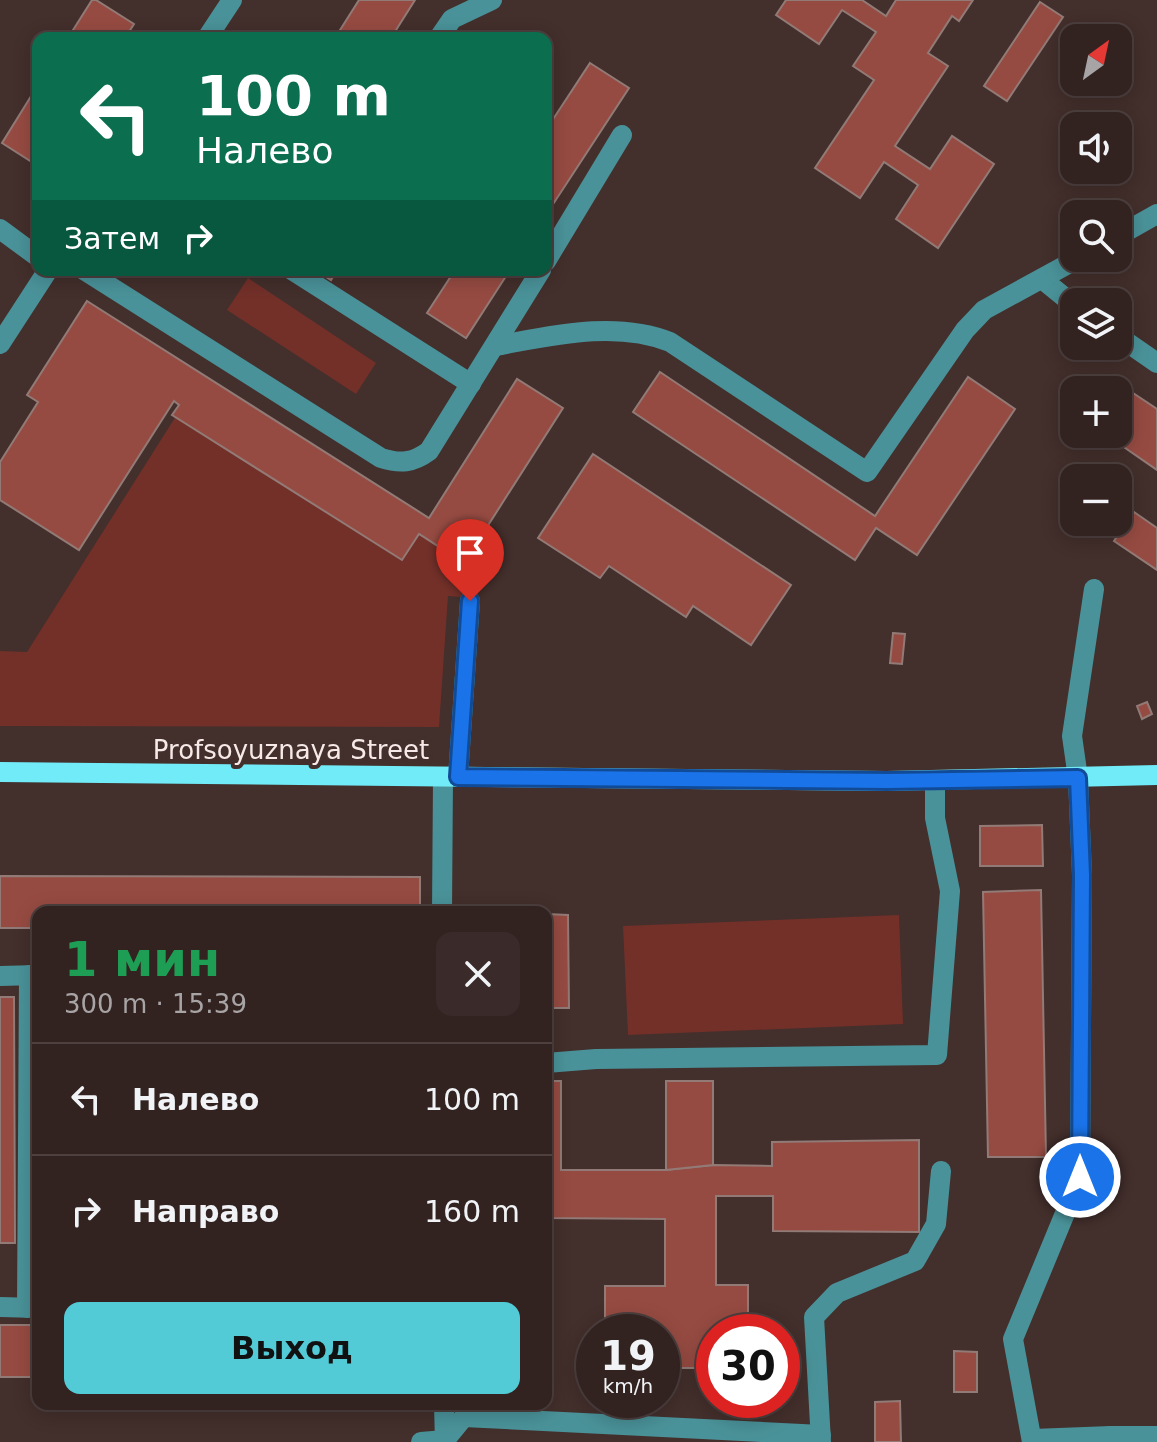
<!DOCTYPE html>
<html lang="ru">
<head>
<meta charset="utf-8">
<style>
  body { margin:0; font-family:"DejaVu Sans",sans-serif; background:#3a2b2a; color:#f1f3f6; height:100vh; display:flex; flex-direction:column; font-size:30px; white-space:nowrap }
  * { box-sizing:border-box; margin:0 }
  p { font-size:26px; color:#a8a4a5 }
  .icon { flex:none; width:44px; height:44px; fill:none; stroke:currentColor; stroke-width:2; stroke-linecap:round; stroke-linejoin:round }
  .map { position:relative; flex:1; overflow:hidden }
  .drawer { position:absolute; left:32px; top:906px; width:520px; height:504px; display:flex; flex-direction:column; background:#322321; border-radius:16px; box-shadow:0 4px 20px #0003,0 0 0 2px #4d403f }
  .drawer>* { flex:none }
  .guide { position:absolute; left:32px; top:32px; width:520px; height:244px; border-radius:16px; box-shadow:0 4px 20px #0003,0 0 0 2px #4d403f; background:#0b6e4f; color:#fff; overflow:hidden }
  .needle { width:52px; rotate:33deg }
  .buttons { position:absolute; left:1060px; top:24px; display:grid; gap:16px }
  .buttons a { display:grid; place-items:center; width:72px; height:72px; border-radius:16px; background:#322321; box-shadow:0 4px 20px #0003,0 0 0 2px #4d403f; font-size:40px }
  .speed { position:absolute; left:576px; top:1314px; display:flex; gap:16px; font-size:40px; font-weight:700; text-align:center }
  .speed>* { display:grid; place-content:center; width:104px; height:104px; border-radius:50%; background:#322321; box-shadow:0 4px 20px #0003,0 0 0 2px #4d403f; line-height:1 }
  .speed small { font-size:20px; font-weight:400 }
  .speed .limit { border:12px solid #d22; background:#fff; color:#111 }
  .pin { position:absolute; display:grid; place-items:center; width:68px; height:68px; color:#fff; margin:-82px -34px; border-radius:50% 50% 50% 0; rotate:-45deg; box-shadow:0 0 8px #0007 }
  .pin .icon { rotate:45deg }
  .me { position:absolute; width:88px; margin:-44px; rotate:0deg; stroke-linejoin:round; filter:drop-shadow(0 0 6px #0008) }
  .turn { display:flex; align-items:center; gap:28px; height:168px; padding:0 32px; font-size:36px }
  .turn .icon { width:104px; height:104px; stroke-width:2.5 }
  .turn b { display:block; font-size:56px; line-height:68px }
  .then { display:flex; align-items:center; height:76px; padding:0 32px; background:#0003; gap:16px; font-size:30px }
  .round { display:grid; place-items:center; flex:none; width:84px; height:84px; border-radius:16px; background:#3a2b2a }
  .head { display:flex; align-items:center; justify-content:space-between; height:136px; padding:0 32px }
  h1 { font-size:48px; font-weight:600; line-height:60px; color:#1e9e55 }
  .action { display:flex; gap:16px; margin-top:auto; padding:16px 32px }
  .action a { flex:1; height:92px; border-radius:16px; background:#52cbd7; color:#111; font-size:32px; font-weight:600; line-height:92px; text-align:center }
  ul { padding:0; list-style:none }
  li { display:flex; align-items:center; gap:24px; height:112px; padding:0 32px; border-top:2px solid #4d403f }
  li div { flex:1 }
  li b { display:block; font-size:30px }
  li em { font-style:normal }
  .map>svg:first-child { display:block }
  .green { fill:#723029 }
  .building { fill:#964b42; stroke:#927a76; stroke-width:2 }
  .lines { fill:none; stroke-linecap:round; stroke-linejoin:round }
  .minor { stroke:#4a9299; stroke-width:20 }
  .major { stroke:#71ebf7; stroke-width:20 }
  .route-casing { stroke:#114b97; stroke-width:20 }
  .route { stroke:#1a73e8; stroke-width:14 }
  .labels { text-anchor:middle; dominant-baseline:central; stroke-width:8; stroke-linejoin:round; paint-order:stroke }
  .street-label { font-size:26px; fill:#f6e9e7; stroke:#432f2c }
</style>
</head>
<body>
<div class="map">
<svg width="1157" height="1442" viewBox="0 0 1157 1442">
  <rect width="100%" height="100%" fill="#432f2c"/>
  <g class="green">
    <polygon points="248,278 376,363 356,394 227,310"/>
    <polygon points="176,416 401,560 419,534 488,578 474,598 448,596 439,727 0,726 0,651 27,652"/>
    <polygon points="899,915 903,1024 628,1035 623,926"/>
  </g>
  <g class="building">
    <polygon points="92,0 96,0 134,24 125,38 68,38"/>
    <polygon points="359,0 415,0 391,38 335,38"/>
    <polygon points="786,0 862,0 886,16 896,0 973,0 959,21 952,16 928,53 948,66 895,146 930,169 952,136 994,164 938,248 896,219 918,185 884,162 860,198 815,168 874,80 853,66 876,32 842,10 819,44 776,15"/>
    <polygon points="1040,2 1063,17 1007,101 984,86"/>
    <polygon points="590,63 629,88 546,215 546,130"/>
    <polygon points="38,85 38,166 2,143"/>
    <polygon points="315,270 337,270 331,280"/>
    <polygon points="455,270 510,270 466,338 427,313"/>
    <polygon points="87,301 429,518 517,379 563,408 464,563 419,534 402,560 172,415 179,405 174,401 79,550 0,500 0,462 38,402 27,395"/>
    <polygon points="660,372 875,516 968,377 1015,409 917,555 876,528 855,560 633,412"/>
    <polygon points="1118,383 1157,409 1157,470 1105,434 1118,434 1118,390 1113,390"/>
    <polygon points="593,454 791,585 751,645 693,606 686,617 609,566 600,578 538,538"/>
    <polygon points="1134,512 1157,528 1157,570 1114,541"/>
    <polygon points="893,633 905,634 902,664 890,663"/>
    <polygon points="1147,702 1152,714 1142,719 1137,706"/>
    <polygon points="1042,825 1043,866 980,866 980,826"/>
    <polygon points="0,876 420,877 420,912 38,912 38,928 0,928"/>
    <polygon points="1041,890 1046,1157 988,1157 983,892"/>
    <polygon points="546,914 568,915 569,1008 546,1008"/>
    <polygon points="0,997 14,997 15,1243 0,1243"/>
    <polygon points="546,1081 561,1081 561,1170 666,1170 713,1165 772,1166 772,1142 919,1140 919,1232 773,1231 773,1196 716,1196 716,1285 748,1285 748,1332 714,1332 714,1368 662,1368 662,1332 605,1332 605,1286 665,1286 665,1219 546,1218"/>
    <polygon points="666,1081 713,1081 713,1165 666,1170"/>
    <rect x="0" y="1325" width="38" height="52"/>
    <polygon points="954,1351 977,1352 977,1392 954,1392"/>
    <polygon points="900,1401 901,1442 875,1442 875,1402"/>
  </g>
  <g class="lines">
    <g class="minor">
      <polyline points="207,38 232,0"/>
      <polyline points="439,38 452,19 492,0"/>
      <polyline points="0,229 38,257"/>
      <polyline points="1118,236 1157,214"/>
      <polyline points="546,261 622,135"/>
      <path d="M84,270L381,458C400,464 413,463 429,451L541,270"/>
      <polyline points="292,270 471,384"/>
      <polyline points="1042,279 1074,305"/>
      <polyline points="1118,336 1157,363"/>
      <polyline points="0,344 48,270"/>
      <path d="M495,346C551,336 615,320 670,342L867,472L965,330L984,310L1079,258"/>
      <polyline points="458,777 470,601"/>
      <polyline points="442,912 443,777"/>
      <polyline points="0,976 38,975"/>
      <polyline points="546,1063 596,1059 937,1055 950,891 935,818 935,780"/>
      <polyline points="0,1307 38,1308"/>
      <polyline points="27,1308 29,975"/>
      <polyline points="444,1404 445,1442"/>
      <polyline points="1111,1436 1157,1436"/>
      <polyline points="1033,1439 1111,1436 1112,1442"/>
      <polyline points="421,1442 445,1440 464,1417 821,1435"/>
      <polyline points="821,1442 814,1317 837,1293 915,1261 936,1224 941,1171"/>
      <polyline points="1032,1442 1013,1339 1080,1177 1082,875 1078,778 1072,736 1094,589"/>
    </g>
    <polyline class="major" points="0,772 887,781 1157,775"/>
  </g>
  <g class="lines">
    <g class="route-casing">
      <polyline id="route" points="470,601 458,777 887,781 1078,778 1082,875 1080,1177"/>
    </g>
    <use href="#route" class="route"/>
  </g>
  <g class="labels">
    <g class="street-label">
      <text x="291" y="750">Profsoyuznaya Street</text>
    </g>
  </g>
</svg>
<div class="buttons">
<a><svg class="needle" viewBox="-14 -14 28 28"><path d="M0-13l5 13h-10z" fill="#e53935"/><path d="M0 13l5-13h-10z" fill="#a8a4a5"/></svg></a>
<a><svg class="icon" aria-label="sound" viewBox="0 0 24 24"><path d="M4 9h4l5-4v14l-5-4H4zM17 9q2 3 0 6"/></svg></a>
<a><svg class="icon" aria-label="search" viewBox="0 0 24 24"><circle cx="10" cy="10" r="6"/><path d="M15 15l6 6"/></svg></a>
<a><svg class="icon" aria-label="layers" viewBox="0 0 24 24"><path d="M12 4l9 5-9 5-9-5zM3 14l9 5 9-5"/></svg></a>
<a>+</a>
<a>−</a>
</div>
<div class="speed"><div>19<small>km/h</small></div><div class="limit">30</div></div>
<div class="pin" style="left:470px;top:601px;background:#d93025"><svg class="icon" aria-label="arrive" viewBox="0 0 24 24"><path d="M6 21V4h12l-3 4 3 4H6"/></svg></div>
<svg class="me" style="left:1080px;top:1177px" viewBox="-20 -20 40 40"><circle r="17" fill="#1a73e8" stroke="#fff" stroke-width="3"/><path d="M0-11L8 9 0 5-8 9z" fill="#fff"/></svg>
<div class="guide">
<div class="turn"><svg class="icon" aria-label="left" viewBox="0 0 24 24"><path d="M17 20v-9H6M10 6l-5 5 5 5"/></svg><div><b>100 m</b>Налево</div></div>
<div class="then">Затем<svg class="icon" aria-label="right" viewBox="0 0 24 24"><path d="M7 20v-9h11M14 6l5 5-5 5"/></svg></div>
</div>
<section class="drawer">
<div class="head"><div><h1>1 мин</h1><p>300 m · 15:39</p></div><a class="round"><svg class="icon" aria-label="close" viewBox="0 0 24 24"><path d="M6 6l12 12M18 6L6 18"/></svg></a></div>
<ul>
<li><svg class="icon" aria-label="left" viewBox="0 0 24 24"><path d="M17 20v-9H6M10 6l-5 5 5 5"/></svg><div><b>Налево</b></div><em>100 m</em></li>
<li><svg class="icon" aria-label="right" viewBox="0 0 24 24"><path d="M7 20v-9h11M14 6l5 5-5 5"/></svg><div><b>Направо</b></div><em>160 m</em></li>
</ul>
<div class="action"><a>Выход</a></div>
</section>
</div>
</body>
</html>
